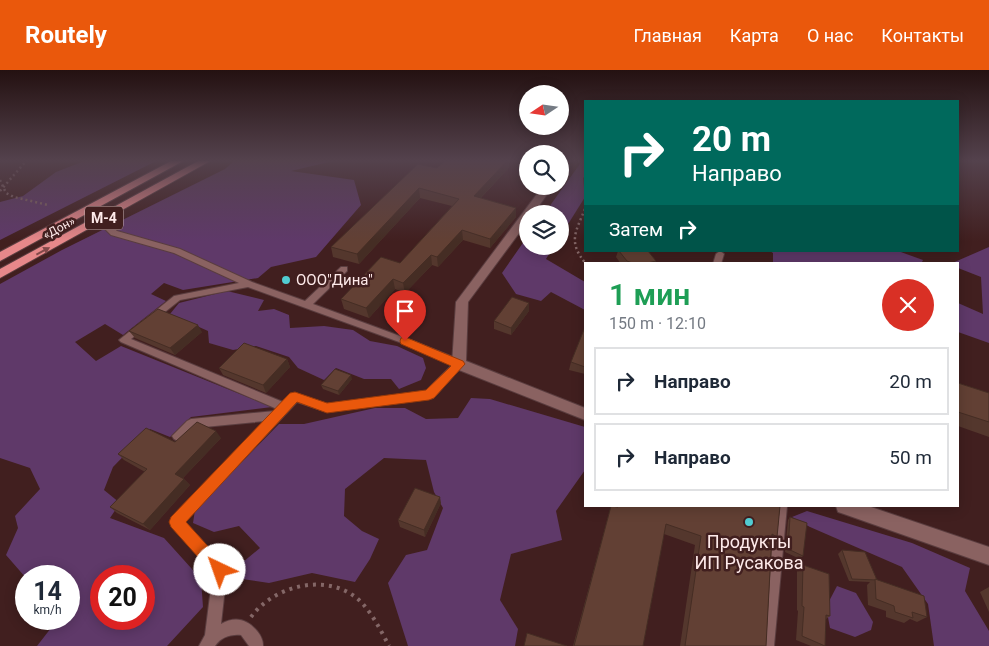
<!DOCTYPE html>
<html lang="ru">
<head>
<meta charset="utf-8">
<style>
  body { margin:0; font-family:Roboto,sans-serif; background:#f2f2f3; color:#1f2937; height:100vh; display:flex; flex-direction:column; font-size:19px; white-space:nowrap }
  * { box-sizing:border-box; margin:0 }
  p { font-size:16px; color:#747a83 }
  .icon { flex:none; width:28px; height:28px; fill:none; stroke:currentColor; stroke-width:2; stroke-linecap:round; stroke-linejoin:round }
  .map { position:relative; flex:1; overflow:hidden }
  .panel { position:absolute; left:584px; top:192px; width:375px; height:245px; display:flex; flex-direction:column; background:#fff; border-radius:0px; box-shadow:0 2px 12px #0003 }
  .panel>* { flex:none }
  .guide { position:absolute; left:584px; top:30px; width:375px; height:152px; border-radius:0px; box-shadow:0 2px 12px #0003; background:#00695c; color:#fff; overflow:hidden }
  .needle { width:32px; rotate:257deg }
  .fabs { position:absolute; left:519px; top:15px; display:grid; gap:10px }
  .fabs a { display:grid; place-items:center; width:50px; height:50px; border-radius:50%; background:#fff; box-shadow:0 2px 12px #0003; font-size:25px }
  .speed { position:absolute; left:15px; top:495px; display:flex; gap:10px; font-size:25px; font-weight:700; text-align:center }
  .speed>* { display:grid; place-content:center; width:65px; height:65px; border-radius:50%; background:#fff; box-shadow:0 2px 12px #0003; line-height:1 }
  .speed small { font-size:12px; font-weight:400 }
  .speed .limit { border:8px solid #d22; background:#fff; color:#111 }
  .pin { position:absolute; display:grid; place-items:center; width:42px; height:42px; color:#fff; margin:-51px -21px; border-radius:50% 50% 50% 0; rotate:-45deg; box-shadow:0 0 5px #0007 }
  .pin .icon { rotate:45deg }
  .me { position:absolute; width:55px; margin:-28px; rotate:318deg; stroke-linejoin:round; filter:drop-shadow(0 0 4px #0008) }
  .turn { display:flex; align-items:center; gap:18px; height:105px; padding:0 25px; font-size:22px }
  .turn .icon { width:65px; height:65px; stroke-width:2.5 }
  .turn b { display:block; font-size:35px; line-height:42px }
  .then { display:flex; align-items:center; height:48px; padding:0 25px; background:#0003; gap:10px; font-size:19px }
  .round { display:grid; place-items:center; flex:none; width:52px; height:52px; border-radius:26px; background:#f2f2f3 }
  .overview { display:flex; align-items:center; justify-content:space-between; height:85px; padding:0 25px }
  h1 { font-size:30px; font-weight:600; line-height:38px; color:#1e9e55 }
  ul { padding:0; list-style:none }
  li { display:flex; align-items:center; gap:15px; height:68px; margin:0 10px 8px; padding:0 15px; border:2px solid #e0e1e3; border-radius:0px }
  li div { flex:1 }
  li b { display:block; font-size:19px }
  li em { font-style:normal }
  header { display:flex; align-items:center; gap:30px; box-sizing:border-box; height:70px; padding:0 25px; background:#ea580c; color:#fff }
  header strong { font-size:24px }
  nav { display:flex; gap:28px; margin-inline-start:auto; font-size:18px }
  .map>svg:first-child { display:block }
  .green { fill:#5f3969; fill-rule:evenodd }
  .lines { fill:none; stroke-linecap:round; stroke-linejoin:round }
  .service-casing { stroke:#5a3d3f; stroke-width:2 }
  .minor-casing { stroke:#5a3d3f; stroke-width:2 }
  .trunk-casing { stroke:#5a3d3f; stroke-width:2 }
  .path-far1 { stroke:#846767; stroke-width:2.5; stroke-dasharray:2 3; stroke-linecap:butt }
  .path { stroke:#846767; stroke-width:4; stroke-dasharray:3 5; stroke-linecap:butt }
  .service { fill:#8a6261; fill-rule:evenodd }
  .minor { fill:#8a6261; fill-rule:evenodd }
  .trunk { fill:#e7888a; fill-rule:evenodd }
  .wall { fill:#54372d }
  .shaded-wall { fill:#452d24 }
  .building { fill:#624034; stroke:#452d24 }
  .oneway { fill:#83494a }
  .route { fill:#ea580c; stroke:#983908 }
  .poi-dot { fill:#51ccd2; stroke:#411f1f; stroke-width:2 }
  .labels { text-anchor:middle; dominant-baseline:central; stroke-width:5; stroke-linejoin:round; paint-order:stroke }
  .far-street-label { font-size:12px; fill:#feeaea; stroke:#411f1f }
  .shield { fill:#411f1f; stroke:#c5adad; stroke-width:1 }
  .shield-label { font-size:14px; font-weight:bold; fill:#feeaea }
  .poi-label { font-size:15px; fill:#feeaea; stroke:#411f1f; text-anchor:start }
  .near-poi-label { font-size:18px; fill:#feeaea; stroke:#411f1f }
</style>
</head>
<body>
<header>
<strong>Routely</strong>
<nav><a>Главная</a><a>Карта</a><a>О нас</a><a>Контакты</a></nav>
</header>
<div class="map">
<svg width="989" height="576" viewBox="0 0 989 576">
  <rect width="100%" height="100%" fill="#411f1f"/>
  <g class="green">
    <polygon points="87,90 158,90 0,170 0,132 23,126 56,102"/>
    <path d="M235,90H337L291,101L354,110L361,135L316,187L271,197L258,208L183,220L164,213L151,224L166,231L123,265L105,254L75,272L96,291L121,276L272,337L191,347L170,367L150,359L113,397L104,420L120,433L110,448L164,468L201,509L203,537L167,576H37L58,549H69V506H26V508L6,485L18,458L15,446L40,419L30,398L0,388V214L62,180L225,99ZM101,506H144V549H101Z"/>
    <polygon points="585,90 585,106 583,108 585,127 560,167 560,144 544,144 582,91"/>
    <polygon points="527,167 528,176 554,176 546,189 585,212 585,240 551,222 541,231 516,224 502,203"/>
    <polygon points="989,177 989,273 958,262 958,233 983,244 981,207 958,198 958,194 950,194"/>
    <polygon points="770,181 898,181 923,190 921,194 773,194 773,183"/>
    <polygon points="227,221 264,230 258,241 274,239 289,245 290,258 324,256 353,260 370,271 397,276 423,288 426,298 421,310 399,319 391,309 364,309 336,298 324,310 298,298 289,287 256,276 233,280 209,273 208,261 170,244 179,233"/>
    <polygon points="471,328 490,329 585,357 585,400 556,441 562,470 511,484 500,530 518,559 515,576 408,576 388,513 406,485 427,480 443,438 434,422 426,390 384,388 345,419 344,446 362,461 379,469 370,489 355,512 312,503 269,513 242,509 243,492 260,478 239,456 214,462 193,453 195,440 279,354 304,354 375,338 405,338 426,349 458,348"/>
    <polygon points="807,441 912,473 970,498 965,521 989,561 989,576 934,576 928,534 902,497 810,457 792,447"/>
    <polygon points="837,516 856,523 873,552 871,560 855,567 830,558 826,537"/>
  </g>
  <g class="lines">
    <g class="service-casing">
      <g id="service">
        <path d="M94,150C103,149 111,155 117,161L180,179L252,212L305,231L341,197H347V201L313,234L408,269L463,291L464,294L433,328L429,329L327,342L297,332L184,452L225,495L227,500L221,554C235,546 247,549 257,561C261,566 263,570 263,576H249L241,565C231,564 221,567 215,576H199L205,565L213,502L172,456L170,452L172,448L265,351L194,358L182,369L178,371L174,369L172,366L187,351L191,349L275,341L277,339L121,272L119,270L174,226L239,213L174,183L111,165L105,159L94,154ZM248,217L402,273L452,295L426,321L327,334L295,323L291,324L283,332L131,269L180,230Z"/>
        <polygon points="720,181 724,184 721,194 713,194 716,184"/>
        <polygon points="775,436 787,436 774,576 760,576"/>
      </g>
    </g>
    <g class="minor-casing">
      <g id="minor">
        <polygon points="562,90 571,90 563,101 560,102"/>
        <polygon points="543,116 553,116 533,144 528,144 528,151 468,232 466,291 585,338 585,350 454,298 452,294 456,232"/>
        <polygon points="836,436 868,436 989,477 989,495 844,444 838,442"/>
      </g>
    </g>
    <g class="trunk-casing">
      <g id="trunk">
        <polygon points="173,90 185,90 0,191 0,182"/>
        <polygon points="200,90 212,90 0,208 0,199"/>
      </g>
    </g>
    <g class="path-far1">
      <polyline points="0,110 6,123 14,127 48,135"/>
      <polyline points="0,121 27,90"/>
      <path d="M585,139C575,163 568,172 586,194"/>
    </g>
    <path class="path" d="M251,547C272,518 319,504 351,524C368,534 380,559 389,576"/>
    <use href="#service" class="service"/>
    <use href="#minor" class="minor"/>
    <use href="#trunk" class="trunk"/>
  </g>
  <g class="wall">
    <polygon points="446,90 516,90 481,128 516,138 516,147 490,178 463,170 438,197 432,195 405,223 395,219 369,248 344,239 341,229 400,193 452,136 420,128 359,194 333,187 331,177 437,98"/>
    <polygon points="618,181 648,181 656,191 655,194 621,194 616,187"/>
    <polygon points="529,233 529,241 511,265 494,259 494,251"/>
    <polygon points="585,257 585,304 569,300 571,292"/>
    <polygon points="129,261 202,262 175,285 135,268"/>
    <polygon points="287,289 290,297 266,323 223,305 219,298"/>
    <polygon points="352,309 339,325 323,319 321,315"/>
    <polygon points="958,313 989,323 989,367 958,356"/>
    <polygon points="221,368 183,408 190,415 150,460 117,443 110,437 145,402 124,390 118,384"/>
    <polygon points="441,433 425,467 400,457 398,450"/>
    <polygon points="611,436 617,437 617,436 780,436 777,467 772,473 766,576 680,576 695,475 664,464 643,576 573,576"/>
    <polygon points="790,447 803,486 800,489 785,482 788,450"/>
    <polygon points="842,480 877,510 927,547 917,552 910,549 904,553 886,547 886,541 868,535 867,515 870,512 849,511 838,484"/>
    <polygon points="803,495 830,546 826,549 824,576 811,576 796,570 798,541 797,540 797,500"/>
    <polygon points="989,517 989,542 980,522"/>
  </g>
  <g class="shaded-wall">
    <polygon points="508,90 516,90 474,135 474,126"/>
    <polygon points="419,118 420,128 359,194 357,184"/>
    <polygon points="516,138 516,147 490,178 490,169"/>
    <polygon points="462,160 463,170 438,197 437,187"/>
    <polygon points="431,185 432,195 405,223 403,213"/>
    <polygon points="656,191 655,194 643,194"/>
    <polygon points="393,209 395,219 369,248 366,238"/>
    <polygon points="529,233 529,241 511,265 511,258"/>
    <polygon points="198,255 202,262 175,285 170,278"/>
    <polygon points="287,289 290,297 266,323 263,315"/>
    <polygon points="351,305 352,309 339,325 338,321"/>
    <polygon points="216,361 221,368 180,411 175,404"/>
    <polygon points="184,409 190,415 150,460 143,454"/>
    <polygon points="440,427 441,433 425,467 424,460"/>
  </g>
  <g class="building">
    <polygon points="446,90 508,90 474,126 516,138 490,169 462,160 437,187 431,185 403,213 393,209 366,238 341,229 381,187 400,193 459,129 419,118 357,184 331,177 418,94 437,98"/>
    <polygon points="619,181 648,181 656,191 643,194 635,194 627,191"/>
    <polygon points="512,227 529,233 511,258 494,251"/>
    <polygon points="158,239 198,255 170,278 129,261"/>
    <polygon points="585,257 585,297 571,292"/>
    <polygon points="244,273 287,289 263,315 219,298"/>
    <polygon points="335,299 351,305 338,321 321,315"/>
    <polygon points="958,313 989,323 989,352 958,342"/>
    <polygon points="197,352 216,361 175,404 184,409 143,454 110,437 147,399 118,384 146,358 175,372"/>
    <polygon points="415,418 440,427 424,460 398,450"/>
    <polygon points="611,436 618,437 618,436 780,436 777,467 772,464 766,576 685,576 701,466 666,454 643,576 574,576"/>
    <polygon points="790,447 807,453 803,486 788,479"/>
    <polygon points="842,480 865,482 877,510 852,509"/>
    <polygon points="803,495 829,504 830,546 826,545 825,576 802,566 804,537 802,536"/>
    <polygon points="875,509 924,526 927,547 912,542 913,548 895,542 894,536 876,529"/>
    <polygon points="527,563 567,576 524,576"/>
  </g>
  <defs><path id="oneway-solid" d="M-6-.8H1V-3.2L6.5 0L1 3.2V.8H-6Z" transform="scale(1.25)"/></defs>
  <use class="oneway" href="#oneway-solid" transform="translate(43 181) rotate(-28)"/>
  <linearGradient id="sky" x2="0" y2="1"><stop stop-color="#241111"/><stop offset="0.53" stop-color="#54424d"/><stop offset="1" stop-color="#54424d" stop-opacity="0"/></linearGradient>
  <rect width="989" height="171" fill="url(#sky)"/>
  <polygon class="route" points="405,267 463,291 465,294 434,328 429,330 327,343 297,332 186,452 225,495 228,500 225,506 220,508 215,506 171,457 169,452 171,447 290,323 295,322 327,333 426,320 451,296 401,274 400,271 401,268"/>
  <g class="poi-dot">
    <circle cx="286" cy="210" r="5"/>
    <circle cx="749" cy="452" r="5"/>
  </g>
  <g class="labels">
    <g class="far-street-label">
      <text transform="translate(59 158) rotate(-28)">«Дон»</text>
    </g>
    <rect class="shield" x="85" y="136.5" width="38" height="23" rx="4"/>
    <g class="shield-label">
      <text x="104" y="148">М-4</text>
    </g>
    <g class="poi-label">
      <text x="296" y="210">ООО"Дина"</text>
    </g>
    <g class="near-poi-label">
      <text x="749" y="471">Продукты<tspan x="749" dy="21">ИП Русакова</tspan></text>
    </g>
  </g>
</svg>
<div class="fabs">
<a><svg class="needle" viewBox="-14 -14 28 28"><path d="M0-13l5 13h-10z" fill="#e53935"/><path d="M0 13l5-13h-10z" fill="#747a83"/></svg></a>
<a><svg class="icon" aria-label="search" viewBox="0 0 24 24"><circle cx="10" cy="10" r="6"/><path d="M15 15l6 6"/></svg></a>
<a><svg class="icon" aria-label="layers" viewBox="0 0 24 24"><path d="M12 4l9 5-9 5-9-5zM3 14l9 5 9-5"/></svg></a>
</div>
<div class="speed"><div>14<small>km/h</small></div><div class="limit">20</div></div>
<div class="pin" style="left:405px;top:271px;background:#d93025"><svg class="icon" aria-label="arrive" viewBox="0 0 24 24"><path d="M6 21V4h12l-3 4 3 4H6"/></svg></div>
<svg class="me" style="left:220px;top:500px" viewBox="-20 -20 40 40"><circle r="19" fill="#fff"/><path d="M0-13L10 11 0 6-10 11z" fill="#ea580c"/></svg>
<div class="guide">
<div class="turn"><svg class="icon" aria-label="right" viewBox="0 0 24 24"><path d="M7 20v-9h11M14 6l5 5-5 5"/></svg><div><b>20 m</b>Направо</div></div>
<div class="then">Затем<svg class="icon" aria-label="right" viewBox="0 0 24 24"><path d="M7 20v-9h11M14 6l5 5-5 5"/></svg></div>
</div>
<section class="panel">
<div class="overview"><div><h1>1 мин</h1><p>150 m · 12:10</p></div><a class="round" style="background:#d93025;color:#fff"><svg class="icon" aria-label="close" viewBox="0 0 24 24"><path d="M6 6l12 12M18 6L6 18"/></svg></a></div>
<ul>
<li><svg class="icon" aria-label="right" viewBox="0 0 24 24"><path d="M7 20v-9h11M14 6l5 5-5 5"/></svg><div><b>Направо</b></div><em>20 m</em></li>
<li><svg class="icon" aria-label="right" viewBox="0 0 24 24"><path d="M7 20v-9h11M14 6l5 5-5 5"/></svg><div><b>Направо</b></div><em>50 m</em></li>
</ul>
</section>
</div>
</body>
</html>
